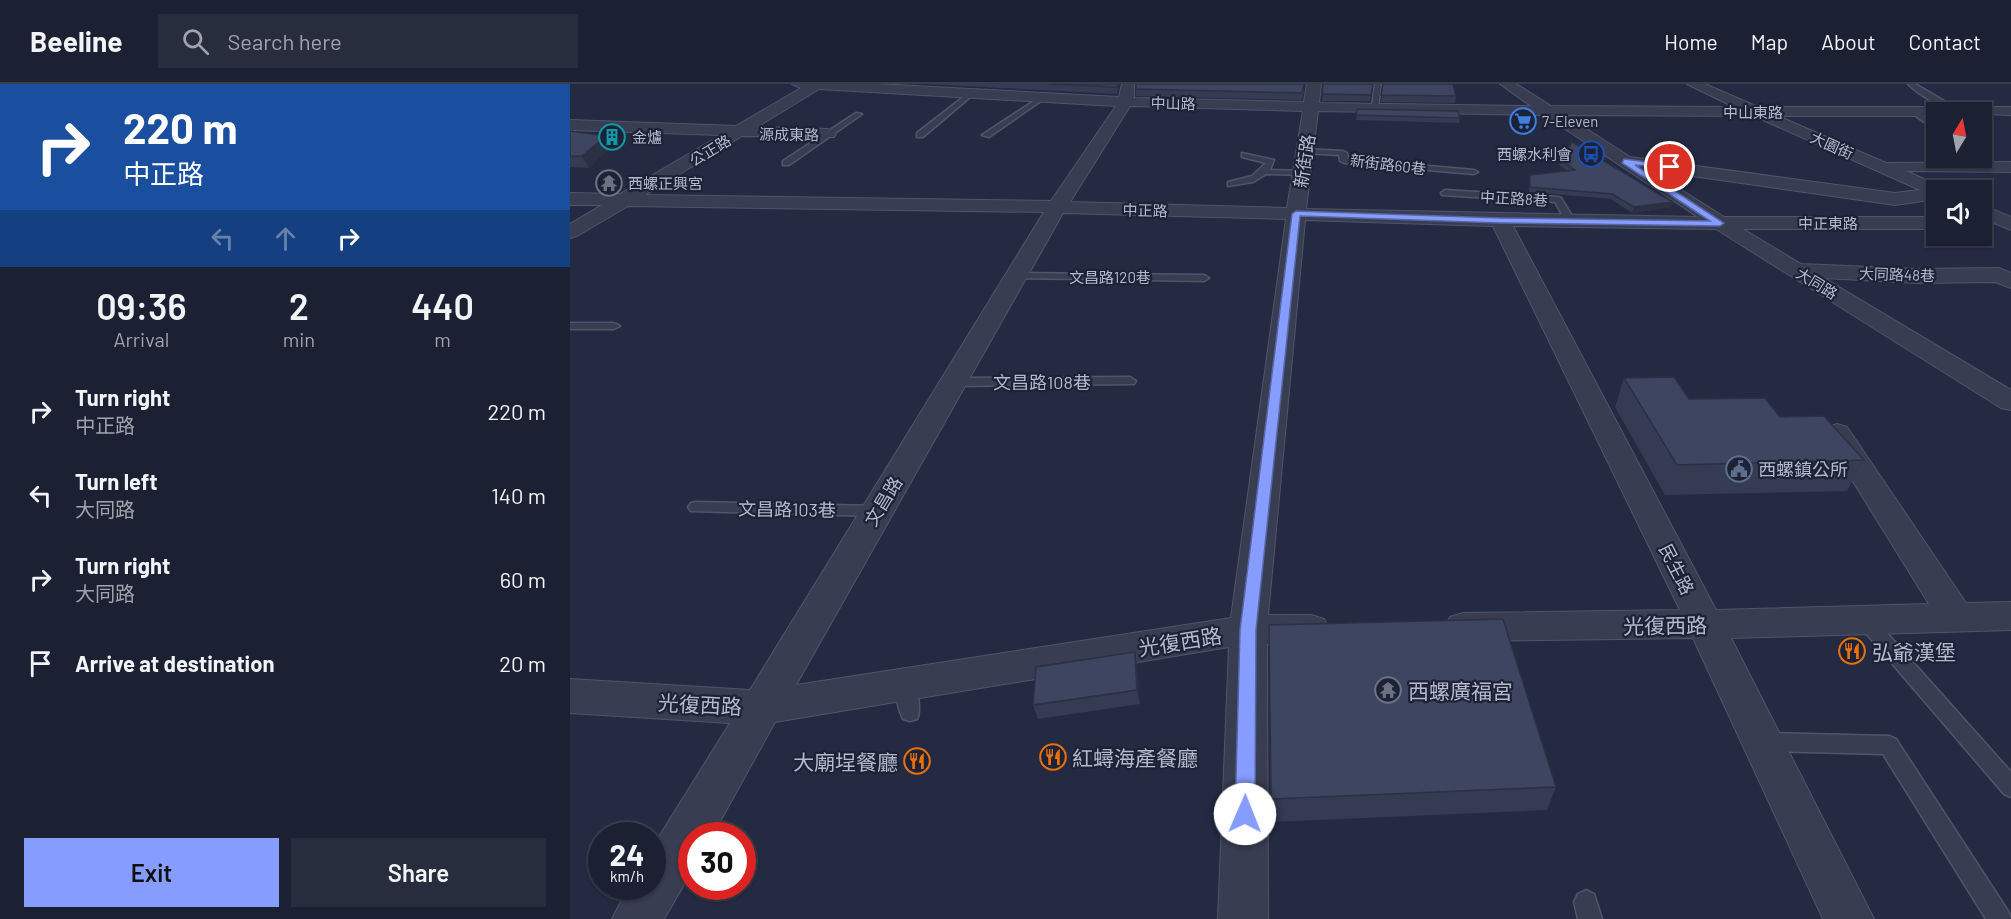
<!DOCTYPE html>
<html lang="en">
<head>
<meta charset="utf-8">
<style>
  body { margin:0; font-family:Barlow,"Noto Sans TC",sans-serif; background:#282d3e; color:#f1f3f6; height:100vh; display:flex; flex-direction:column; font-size:22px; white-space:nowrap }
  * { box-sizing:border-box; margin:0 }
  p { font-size:20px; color:#a0a3ac }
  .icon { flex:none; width:33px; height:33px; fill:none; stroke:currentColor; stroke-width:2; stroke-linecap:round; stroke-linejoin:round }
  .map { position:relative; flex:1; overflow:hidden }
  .details { display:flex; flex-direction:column; background:#1b2032; width:570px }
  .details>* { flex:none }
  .top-card { background:#1a4fa0; color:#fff; overflow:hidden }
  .needle { width:39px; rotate:10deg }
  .buttons { position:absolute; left:1356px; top:18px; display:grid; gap:12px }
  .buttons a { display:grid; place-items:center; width:66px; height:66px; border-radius:0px; background:#1b2032; box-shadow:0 2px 4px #0004,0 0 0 2px #393e4d; font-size:30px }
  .speed { position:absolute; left:18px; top:738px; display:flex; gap:12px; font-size:30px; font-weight:700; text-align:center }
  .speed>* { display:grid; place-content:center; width:78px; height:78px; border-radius:50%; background:#1b2032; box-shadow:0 2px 4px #0004,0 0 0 2px #393e4d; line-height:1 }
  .speed small { font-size:15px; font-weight:400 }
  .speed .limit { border:9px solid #d22; background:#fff; color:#111 }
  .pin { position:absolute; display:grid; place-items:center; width:51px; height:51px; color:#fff; margin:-26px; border:3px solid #fff; border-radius:50%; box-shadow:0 2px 6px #0007 }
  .me { position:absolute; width:66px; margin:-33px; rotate:1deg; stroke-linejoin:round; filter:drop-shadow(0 0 4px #0008) }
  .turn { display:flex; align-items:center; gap:21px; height:126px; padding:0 24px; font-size:27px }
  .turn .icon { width:78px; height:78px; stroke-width:2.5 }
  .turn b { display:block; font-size:42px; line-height:51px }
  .lanes { display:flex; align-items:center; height:57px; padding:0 24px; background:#0003; justify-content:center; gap:30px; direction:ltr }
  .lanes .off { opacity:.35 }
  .eta { display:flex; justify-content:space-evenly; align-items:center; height:102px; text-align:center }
  .eta b { font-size:36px; font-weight:600; line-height:42px }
  .primary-button { display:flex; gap:12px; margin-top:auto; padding:12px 24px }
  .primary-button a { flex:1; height:69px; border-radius:0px; background:#869dff; color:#111; font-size:24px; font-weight:600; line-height:69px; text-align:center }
  .primary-button a+a { background:#282d3e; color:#f1f3f6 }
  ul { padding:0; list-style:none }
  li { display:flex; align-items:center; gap:18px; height:84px; padding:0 24px }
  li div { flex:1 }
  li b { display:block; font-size:22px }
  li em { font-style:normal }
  header { display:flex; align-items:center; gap:36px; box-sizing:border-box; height:84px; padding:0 30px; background:#1b2032; border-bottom:2px solid #393e4d }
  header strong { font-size:28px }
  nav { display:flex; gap:33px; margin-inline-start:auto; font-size:21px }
  .search { width:420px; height:54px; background:#282d3e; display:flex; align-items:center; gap:15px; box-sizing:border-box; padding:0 21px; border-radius:0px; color:#a0a3ac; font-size:22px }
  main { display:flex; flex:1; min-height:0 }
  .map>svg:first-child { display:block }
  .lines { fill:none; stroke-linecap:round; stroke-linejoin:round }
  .lane-casing { stroke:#505569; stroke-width:3 }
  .street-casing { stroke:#505569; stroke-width:2 }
  .lane { fill:#383d51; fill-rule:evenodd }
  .street { fill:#383d51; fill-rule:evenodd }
  .wall { fill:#343b53 }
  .shaded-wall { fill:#2b3043 }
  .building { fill:#3d4560; stroke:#2b3043; stroke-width:1.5 }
  .route { fill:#869dff; stroke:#5766a6; stroke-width:1.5 }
  .labels { text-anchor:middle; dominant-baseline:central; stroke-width:4.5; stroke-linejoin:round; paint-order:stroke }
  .far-street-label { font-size:15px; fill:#b5b9cc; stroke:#1d2237 }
  .far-poi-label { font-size:15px; fill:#b5b9cc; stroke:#1d2237; text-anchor:start }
  .street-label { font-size:18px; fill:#b5b9cc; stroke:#1d2237 }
  .poi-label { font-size:18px; fill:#b5b9cc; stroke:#1d2237; text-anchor:start }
  .near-street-label { font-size:21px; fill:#b5b9cc; stroke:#1d2237 }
  .near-poi-label { font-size:21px; fill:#b5b9cc; stroke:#1d2237; text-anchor:start }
</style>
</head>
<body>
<header>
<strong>Beeline</strong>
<div class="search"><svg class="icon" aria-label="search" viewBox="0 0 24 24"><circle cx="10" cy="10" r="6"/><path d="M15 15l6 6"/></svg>Search here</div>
<nav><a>Home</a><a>Map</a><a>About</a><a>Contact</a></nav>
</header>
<main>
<section class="details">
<div class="top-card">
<div class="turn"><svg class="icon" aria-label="right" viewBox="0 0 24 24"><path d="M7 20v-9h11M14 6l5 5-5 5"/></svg><div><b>220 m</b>中正路</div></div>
<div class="lanes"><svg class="icon off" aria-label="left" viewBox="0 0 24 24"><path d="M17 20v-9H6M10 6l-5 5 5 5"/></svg><svg class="icon off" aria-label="ahead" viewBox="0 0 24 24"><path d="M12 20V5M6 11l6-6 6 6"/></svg><svg class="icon" aria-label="right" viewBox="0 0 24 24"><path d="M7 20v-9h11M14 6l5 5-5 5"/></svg></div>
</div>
<div class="eta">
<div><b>09:36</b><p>Arrival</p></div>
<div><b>2</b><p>min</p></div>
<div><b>440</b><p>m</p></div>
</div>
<ul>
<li><svg class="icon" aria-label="right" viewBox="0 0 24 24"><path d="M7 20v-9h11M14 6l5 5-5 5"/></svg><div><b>Turn right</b><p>中正路</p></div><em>220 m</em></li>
<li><svg class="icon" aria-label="left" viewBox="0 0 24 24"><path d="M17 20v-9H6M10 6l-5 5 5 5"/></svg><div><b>Turn left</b><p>大同路</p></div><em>140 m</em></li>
<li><svg class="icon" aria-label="right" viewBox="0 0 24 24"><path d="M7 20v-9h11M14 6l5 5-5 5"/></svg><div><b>Turn right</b><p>大同路</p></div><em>60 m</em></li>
<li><svg class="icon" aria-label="arrive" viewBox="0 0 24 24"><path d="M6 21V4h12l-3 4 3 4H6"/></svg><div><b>Arrive at destination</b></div><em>20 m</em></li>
</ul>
<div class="primary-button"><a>Exit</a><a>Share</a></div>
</section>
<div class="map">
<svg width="1441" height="835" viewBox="0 0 1441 835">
  <rect width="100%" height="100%" fill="#242a42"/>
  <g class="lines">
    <g class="lane-casing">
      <g id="lane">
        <polygon points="805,0 811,0 808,23 805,25 802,23"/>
        <path d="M1338,0H1345L1393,28C1379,30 1348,10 1338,0Z"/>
        <polygon points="401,7 406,8 353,53 347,53 347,49"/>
        <polygon points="473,11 475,14 419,53 412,51"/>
        <polygon points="1342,27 1346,27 1366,42 1366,47 1342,29"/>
        <polygon points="286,29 292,30 219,81 213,81 213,77"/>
        <polygon points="735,65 773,67 777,69 778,75 904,86 908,88 904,90 774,79 770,77 769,71 732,69 732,65"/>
        <polygon points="672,69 704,76 700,86 732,87 736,89 732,91 696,90 683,98 658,102 658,98 682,92 696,79 672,73"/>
        <polygon points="1401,74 1409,74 1421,83 1414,85"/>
        <polygon points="875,106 988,113 991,114 1005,137 997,139 985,118 872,111 871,109"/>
        <polygon points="446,189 634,191 639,194 634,197 442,194 441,192"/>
        <polygon points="0,239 44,239 50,242 44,245 0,245"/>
        <polygon points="560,293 566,297 564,300 384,302 378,298 384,294"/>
        <polygon points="126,418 307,422 315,427 307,432 121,427 118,423 121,419"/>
        <polygon points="1295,529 1301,531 1441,688 1441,713 1434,710 1289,541 1286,536 1289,531"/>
        <path d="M335,593L342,596C347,606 352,625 347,635L340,637L333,635C328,625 323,606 328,596Z"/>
        <polygon points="1196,649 1319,652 1326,655 1438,827 1441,835 1416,835 1313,670 1196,667 1189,664 1186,658 1189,652"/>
        <polygon points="1016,806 1024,810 1032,835 1008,835 1004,818 1008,810"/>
      </g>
    </g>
    <g class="street-casing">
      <g id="street">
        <path d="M222,0H307L549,13L552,0H564V14L734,18L737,0H751L749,19L961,22L930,0H946L981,22L1164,23L1117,0H1135L1188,23H1441V31L1366,28V32H1208L1316,79L1441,78V88L1336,87L1372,103L1375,106H1366V115L1325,121L1080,86L1154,133H1366V145H1173L1231,180L1347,185L1429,184L1441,189V204L1425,198L1347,199L1254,194L1441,306V326L1431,324L1146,145L943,142L1146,526L1359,520L1253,349L1257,343L1267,340L1277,343L1396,519L1441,518V546L1161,554L1304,835H1253L1123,554L893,557L880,553L875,543L880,533L893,529L1110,526L923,142L735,136L698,531H741L754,535L759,545L754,555L741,559L697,560L698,835H648L659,563L205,638L142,752H122V787L94,835H42L59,802H82V764L160,639L0,629V595L180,606L474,128L58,122L7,152L0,154V140L32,121H0V109L50,110L151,51L0,46V36L166,42L231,4ZM249,5L546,22L481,117L75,111L172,52L264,53L266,50L258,45L187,43ZM560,22L733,27L717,124L500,118ZM748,27L974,31L1128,133L736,125ZM995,31L1184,32L1350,106L1325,109L1060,73ZM493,129L716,135L661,534L226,601Z"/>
        <polygon points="1412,121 1441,133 1441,146 1412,134"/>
      </g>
    </g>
    <use href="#lane" class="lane"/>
    <use href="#street" class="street"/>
  </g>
  <g class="wall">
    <polygon points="354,0 550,0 547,10"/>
    <polygon points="566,0 735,0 732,16 566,12"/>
    <polygon points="753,0 803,0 800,17 752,17"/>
    <polygon points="813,0 886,12 885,19 811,18"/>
    <polygon points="787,25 890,34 889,39 786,36"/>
    <polygon points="0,47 41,63 19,84 0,83"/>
    <polygon points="990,76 1102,123 1062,129 1041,115 959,108 960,91 997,87 989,81"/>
    <polygon points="1054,294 1119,315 1210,333 1294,376 1277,407 1095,411 1045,323"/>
    <polygon points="565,568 567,582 570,620 468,635 463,621"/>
    <polygon points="986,703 977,726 702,738 701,715"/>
  </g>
  <g class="shaded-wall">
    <polygon points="548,0 550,0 547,10 547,3"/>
    <polygon points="36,52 41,63 19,84 12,72"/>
    <polygon points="1103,118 1102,123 1062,129 1064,123"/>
    <polygon points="565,568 567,582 570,620 567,606"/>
  </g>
  <g class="building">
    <polygon points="479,0 548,0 547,3"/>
    <polygon points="566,0 734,0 732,9 566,5"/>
    <polygon points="753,0 803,0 801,11 752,10"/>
    <polygon points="813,0 883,0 886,12 811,11"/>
    <polygon points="787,25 888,27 890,34 786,31"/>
    <polygon points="0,47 36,52 12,72 0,72"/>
    <polygon points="1002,58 1103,118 1064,123 1042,110 960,103 960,91 1005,86 990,76"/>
    <polygon points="1104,293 1119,315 1195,314 1210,333 1254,332 1294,376 1107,381 1054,294"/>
    <polygon points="933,535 986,703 701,715 699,541"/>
    <polygon points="565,568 567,606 463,621 466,583"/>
  </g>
  <polygon class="route" points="1054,75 1102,81 1100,85 1065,81 1154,139 1150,142 930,139 730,132 686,546 685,730 682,736 675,739 668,736 665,730 670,546 722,130 726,127 930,134 1140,137 1052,79"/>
  <defs>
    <g id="supermarket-ring" transform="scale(1.35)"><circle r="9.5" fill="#1d2237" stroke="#3f7fe0" stroke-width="1.5"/><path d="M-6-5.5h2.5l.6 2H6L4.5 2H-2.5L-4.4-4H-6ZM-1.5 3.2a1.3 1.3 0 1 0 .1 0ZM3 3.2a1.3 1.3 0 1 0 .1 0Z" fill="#3f7fe0"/></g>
    <g id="building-ring" transform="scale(1.35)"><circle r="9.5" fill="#1d2237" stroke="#0f9aa8" stroke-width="1.5"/><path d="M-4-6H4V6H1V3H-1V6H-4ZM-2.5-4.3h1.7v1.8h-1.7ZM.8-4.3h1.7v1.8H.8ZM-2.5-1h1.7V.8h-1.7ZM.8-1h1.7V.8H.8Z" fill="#0f9aa8"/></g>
    <g id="bus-ring" transform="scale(1.35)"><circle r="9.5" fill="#1d2237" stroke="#1a4fb4" stroke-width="1.5"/><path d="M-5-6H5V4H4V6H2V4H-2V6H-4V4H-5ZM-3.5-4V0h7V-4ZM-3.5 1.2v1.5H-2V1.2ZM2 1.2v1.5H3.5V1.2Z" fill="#1a4fb4"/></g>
    <g id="temple-ring" transform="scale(1.35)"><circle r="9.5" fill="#1d2237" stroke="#6b7280" stroke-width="1.5"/><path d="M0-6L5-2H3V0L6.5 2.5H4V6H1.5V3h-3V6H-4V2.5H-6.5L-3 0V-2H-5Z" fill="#6b7280"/></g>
    <g id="civic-ring" transform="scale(1.35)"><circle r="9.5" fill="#1d2237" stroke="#5c6f8a" stroke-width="1.5"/><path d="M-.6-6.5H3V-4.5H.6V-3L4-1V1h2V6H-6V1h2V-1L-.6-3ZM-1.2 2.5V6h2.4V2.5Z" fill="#5c6f8a"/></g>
    <g id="restaurant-ring" transform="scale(1.35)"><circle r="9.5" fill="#1d2237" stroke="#e8710a" stroke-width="1.5"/><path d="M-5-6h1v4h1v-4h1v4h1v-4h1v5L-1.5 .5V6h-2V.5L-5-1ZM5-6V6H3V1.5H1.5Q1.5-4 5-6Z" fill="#e8710a"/></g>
  </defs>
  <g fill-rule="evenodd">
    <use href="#supermarket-ring" x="953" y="37"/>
    <use href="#building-ring" x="42" y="53"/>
    <use href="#bus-ring" x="1021" y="70"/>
    <use href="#temple-ring" x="39" y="99"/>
    <use href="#civic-ring" x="1169" y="385"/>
    <use href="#restaurant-ring" x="1282" y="567"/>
    <use href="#temple-ring" x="818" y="606"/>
    <use href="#restaurant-ring" x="483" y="673"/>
    <use href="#restaurant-ring" x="347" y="677"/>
  </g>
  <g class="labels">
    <g class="far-street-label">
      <text transform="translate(603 19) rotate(1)">中山路</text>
      <text x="1183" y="28">中山東路</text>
      <text transform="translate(219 50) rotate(1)">源成東路</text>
      <text transform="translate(1262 61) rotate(24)">大園街</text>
      <text transform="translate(140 66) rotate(-31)">公正路</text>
      <text transform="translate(818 80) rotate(7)">新街路60巷</text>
      <text transform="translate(944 114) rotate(3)">中正路8巷</text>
      <text transform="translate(575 126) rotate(1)">中正路</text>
      <text x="1258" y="139">中正東路</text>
      <text transform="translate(1327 190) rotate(2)">大同路48巷</text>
      <text x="540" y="193">文昌路120巷</text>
      <text transform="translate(1247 199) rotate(32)">大同路</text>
    </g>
    <g class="far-poi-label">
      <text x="972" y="37">7-Eleven</text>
      <text x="62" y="53">金爐</text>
      <text x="1002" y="70" text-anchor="end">西螺水利會</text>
      <text x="58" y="99">西螺正興宮</text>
    </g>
    <g class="street-label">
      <text transform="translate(734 77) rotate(-81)">新街路</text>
      <text x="472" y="298">文昌路108巷</text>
      <text transform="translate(313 417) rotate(-59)">文昌路</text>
      <text transform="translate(217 425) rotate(1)">文昌路103巷</text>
      <text transform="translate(1107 485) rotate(63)">民生路</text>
    </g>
    <g class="poi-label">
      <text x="1188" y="385">西螺鎮公所</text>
    </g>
    <g class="near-street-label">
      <text transform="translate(1095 541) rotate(-1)">光復西路</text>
      <text transform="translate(610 557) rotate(-9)">光復西路</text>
      <text transform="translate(130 620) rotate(3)">光復西路</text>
    </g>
    <g class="near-poi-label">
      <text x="1302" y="567">弘爺漢堡</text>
      <text x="838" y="606">西螺廣福宮</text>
      <text x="502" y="673">紅蟳海產餐廳</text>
      <text x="328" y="677" text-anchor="end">大廟埕餐廳</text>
    </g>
  </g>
</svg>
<div class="buttons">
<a><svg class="needle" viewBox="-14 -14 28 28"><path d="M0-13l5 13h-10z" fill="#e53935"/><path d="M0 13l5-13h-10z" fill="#a0a3ac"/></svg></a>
<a><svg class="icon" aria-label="sound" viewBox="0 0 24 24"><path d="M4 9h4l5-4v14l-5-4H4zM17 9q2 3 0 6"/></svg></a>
</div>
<div class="speed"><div>24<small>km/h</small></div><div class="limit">30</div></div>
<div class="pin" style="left:1100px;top:83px;background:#d93025"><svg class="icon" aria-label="arrive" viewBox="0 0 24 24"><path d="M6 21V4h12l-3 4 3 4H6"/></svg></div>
<svg class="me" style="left:675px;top:730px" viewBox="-20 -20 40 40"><circle r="19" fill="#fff"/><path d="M0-13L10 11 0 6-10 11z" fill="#869dff"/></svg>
</div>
</main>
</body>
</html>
